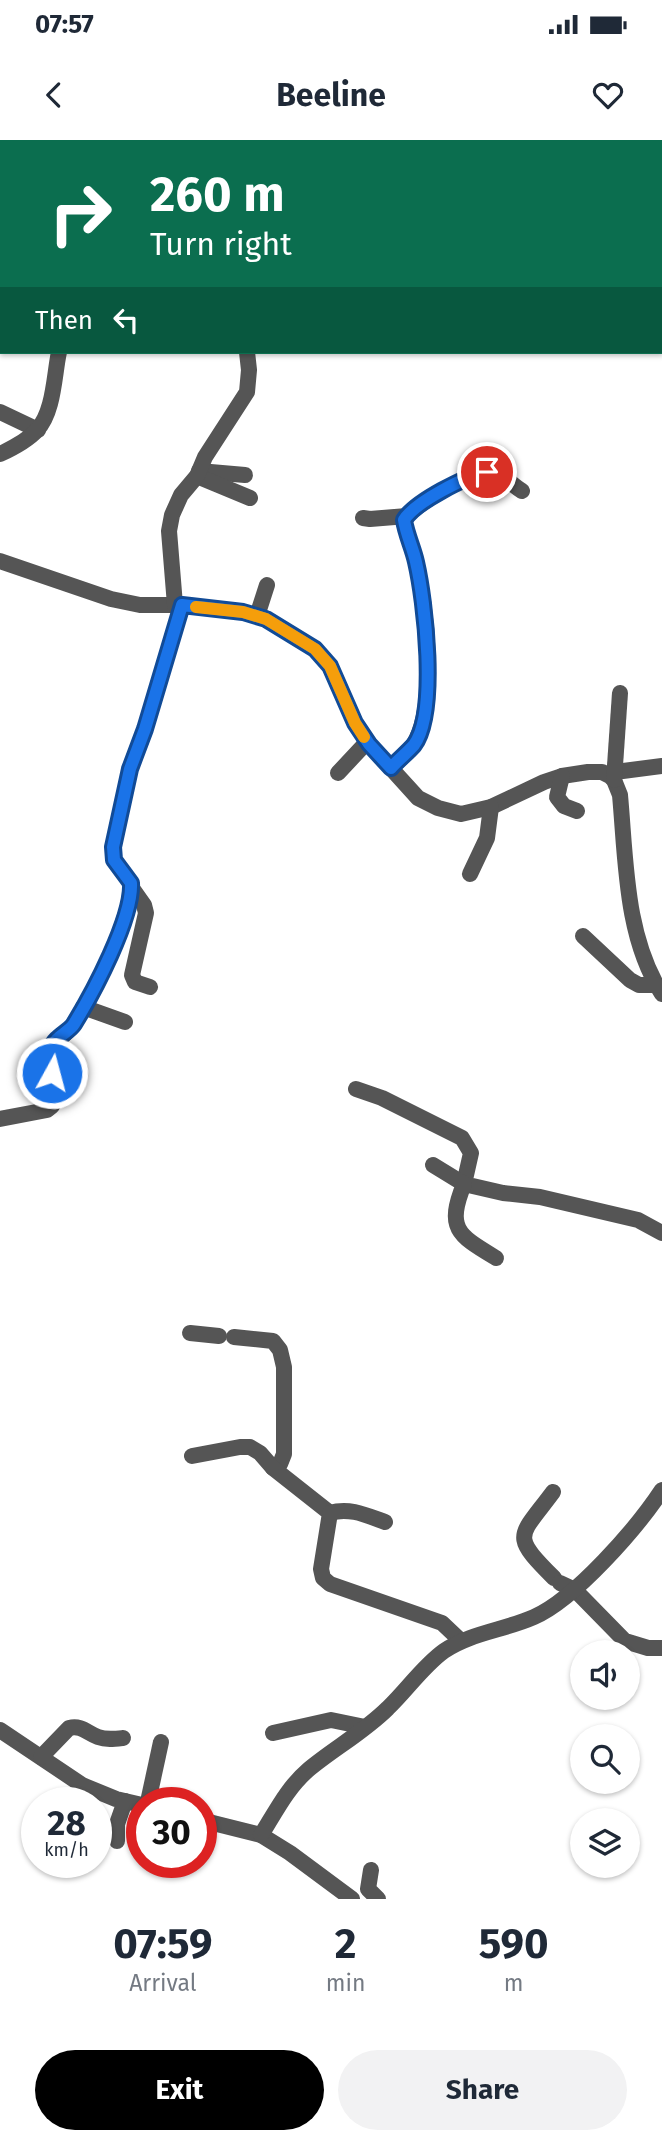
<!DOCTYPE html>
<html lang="en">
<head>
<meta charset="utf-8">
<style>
  body { margin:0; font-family:"Fira Sans",sans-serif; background:#f2f2f3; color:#1f2937; height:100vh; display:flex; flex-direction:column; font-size:26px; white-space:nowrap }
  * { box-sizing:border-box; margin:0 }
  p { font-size:23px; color:#747a83 }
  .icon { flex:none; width:38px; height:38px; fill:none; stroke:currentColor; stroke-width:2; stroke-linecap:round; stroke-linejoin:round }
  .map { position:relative; height:1759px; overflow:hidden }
  .panel { display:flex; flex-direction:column; background:#fff; flex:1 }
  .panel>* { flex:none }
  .top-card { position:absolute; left:0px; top:0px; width:663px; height:214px; box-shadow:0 2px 5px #0004; background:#0b6e4f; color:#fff; overflow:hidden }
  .tools { position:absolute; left:570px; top:1500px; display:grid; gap:14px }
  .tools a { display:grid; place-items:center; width:70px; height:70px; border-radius:50%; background:#fff; box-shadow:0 2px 5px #0004; font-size:35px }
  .speed { position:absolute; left:21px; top:1647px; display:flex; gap:14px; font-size:35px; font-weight:700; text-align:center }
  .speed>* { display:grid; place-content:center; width:91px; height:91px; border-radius:50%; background:#fff; box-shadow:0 2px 5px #0004; line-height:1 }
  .speed small { font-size:18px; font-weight:400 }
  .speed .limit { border:10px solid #d22; background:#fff; color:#111 }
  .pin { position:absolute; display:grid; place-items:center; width:60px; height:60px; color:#fff; margin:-30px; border:4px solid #fff; border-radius:50%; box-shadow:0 2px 7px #0007 }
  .me { position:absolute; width:77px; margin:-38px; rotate:7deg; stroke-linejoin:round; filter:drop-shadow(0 0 5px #0008) }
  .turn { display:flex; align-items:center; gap:24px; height:147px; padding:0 35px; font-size:32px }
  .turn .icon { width:91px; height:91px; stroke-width:2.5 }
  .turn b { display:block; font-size:49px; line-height:60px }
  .then { display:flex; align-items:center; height:66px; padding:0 35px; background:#0003; gap:14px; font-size:26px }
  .eta { display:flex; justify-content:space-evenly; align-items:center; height:119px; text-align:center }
  .eta b { font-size:42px; font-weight:700; line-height:49px }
  .cta { display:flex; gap:14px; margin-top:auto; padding:14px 35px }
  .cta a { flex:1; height:80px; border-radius:42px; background:#000; color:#fff; font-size:28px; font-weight:700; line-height:80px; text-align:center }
  .cta a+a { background:#f2f2f3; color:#1f2937 }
  .status { display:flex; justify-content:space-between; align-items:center; height:49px; padding:0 35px; background:#fff; direction:ltr }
  .status svg { height:19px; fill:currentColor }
  header { display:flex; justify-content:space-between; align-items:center; height:91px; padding:0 35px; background:#fff; font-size:32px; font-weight:700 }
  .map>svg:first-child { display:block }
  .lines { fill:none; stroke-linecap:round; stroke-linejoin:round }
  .minor { stroke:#555; stroke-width:16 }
  .route-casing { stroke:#114b97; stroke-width:18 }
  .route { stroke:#1a73e8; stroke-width:12 }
  .slow { stroke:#f59e0b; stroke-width:12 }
</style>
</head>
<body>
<div class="status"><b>07:57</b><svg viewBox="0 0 49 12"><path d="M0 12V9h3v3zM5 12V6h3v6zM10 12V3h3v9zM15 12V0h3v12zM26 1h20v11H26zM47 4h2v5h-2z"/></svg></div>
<header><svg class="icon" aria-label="back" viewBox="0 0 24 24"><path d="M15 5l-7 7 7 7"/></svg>Beeline<svg class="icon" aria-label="heart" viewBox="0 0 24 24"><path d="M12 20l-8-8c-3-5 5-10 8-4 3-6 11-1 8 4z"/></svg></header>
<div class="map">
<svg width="662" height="1759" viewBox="0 0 662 1759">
  <rect width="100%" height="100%" fill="#fff"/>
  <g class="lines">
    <g class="minor">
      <polyline points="498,0 499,2"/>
      <polyline points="240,2 241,0"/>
      <polyline points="330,2 335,0"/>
      <polyline points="0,116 2,118"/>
      <polyline points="0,161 2,161"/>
      <polyline points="0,272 38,290"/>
      <path d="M0,314C13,308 27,301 37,290C54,272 54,235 59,212"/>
      <polyline points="199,331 245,335"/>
      <polyline points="197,336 250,358"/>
      <polyline points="363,378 370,379 407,376"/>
      <path d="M0,421L111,459L140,465H182L243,472L266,479L315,509L330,526L355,583L369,604L418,658L438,668L461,674L491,667L544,642L562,636L588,632H602L610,636L614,640L620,655C626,720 625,797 662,854"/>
      <polyline points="175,465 169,391 172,375 181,355 197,336 205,317 247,252 249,230 247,212"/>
      <polyline points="257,476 267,445"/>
      <path d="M391,628C399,620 411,611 416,600C437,558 426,467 416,422C413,408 406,394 404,380C413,365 472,331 489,332C505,334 510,344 522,351"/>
      <polyline points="615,632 662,626"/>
      <polyline points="338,633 367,602"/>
      <polyline points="562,636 557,657 564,666 577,671"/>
      <polyline points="614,640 620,553"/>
      <polyline points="470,734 487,698 491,667"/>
      <polyline points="132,748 144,765 146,773 132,835 135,842 150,847"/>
      <polyline points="583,796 630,840 639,845 656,845"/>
      <polyline points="83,867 125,882"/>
      <polyline points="356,949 382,958 462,998 471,1013 464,1044 503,1053 540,1057 638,1080 662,1093"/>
      <path d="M0,979L47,970L52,966L54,958L51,909C56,899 67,895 73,885C93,857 132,776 131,743L114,720L113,707L130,629L145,589L182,465"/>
      <path d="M433,1025L464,1044C446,1089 458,1095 496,1118"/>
      <polyline points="190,1193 219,1196"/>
      <polyline points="234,1197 273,1201 280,1210 284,1227 284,1314 280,1324 273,1328"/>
      <polyline points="192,1316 240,1307 250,1307 260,1313 273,1328 330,1373 321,1429 323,1438 330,1444 442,1483 461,1501"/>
      <path d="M553,1352C519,1398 510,1394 554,1438"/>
      <path d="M330,1373C349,1367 366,1375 385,1382"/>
      <polyline points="560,1443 575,1450 625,1501 648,1508 662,1508"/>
      <polyline points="0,1590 82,1645 116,1659 142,1665"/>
      <polyline points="273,1593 331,1580 365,1587"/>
      <path d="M41,1617L69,1588C82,1585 87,1593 98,1597C106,1600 114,1599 123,1598"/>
      <polyline points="148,1662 161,1602"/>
      <polyline points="201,1680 261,1695 290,1713 352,1759"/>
      <path d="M261,1695C275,1673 287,1648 308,1630C333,1609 364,1592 388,1568C407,1550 423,1526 444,1511C470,1493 505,1490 534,1477C575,1459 637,1388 662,1350"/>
      <polyline points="117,1701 117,1684 125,1661"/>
      <polyline points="371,1730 368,1749 378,1759"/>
    </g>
  </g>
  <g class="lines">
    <g class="route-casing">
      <path id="route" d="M52,933C52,926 49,914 52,907C55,897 69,892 74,884C93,853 133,778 131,743L114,720L113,707L130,629L145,589L182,465L243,472L266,479L315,509L330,526L355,583L369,604L391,628C398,620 407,613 414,605C438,572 425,461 416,422C413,408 406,394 404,380C415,362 466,336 487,332"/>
    </g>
    <use href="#route" class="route"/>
    <polyline class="slow" points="196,467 243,472 266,479 315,509 330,526 355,583 364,597"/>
  </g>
</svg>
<div class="tools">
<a><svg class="icon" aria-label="sound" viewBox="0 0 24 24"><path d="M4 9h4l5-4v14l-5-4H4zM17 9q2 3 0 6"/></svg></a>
<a><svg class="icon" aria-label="search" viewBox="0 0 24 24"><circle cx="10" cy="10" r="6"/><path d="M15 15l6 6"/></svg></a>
<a><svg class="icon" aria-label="layers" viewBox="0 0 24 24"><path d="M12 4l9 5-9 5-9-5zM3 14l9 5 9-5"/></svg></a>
</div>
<div class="speed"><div>28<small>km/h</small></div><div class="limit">30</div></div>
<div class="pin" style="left:487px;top:332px;background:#d93025"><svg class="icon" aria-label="arrive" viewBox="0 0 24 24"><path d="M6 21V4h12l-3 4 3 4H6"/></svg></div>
<svg class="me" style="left:52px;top:933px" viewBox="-20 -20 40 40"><circle r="17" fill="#1a73e8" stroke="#fff" stroke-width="3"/><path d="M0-11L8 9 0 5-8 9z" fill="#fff"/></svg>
<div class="top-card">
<div class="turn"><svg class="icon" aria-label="right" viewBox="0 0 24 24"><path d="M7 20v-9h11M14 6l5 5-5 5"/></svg><div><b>260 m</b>Turn right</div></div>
<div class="then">Then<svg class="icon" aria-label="left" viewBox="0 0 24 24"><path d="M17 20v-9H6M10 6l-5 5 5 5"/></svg></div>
</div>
</div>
<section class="panel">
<div class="eta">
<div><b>07:59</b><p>Arrival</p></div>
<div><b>2</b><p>min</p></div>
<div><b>590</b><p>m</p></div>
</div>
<div class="cta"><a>Exit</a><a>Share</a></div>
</section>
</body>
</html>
